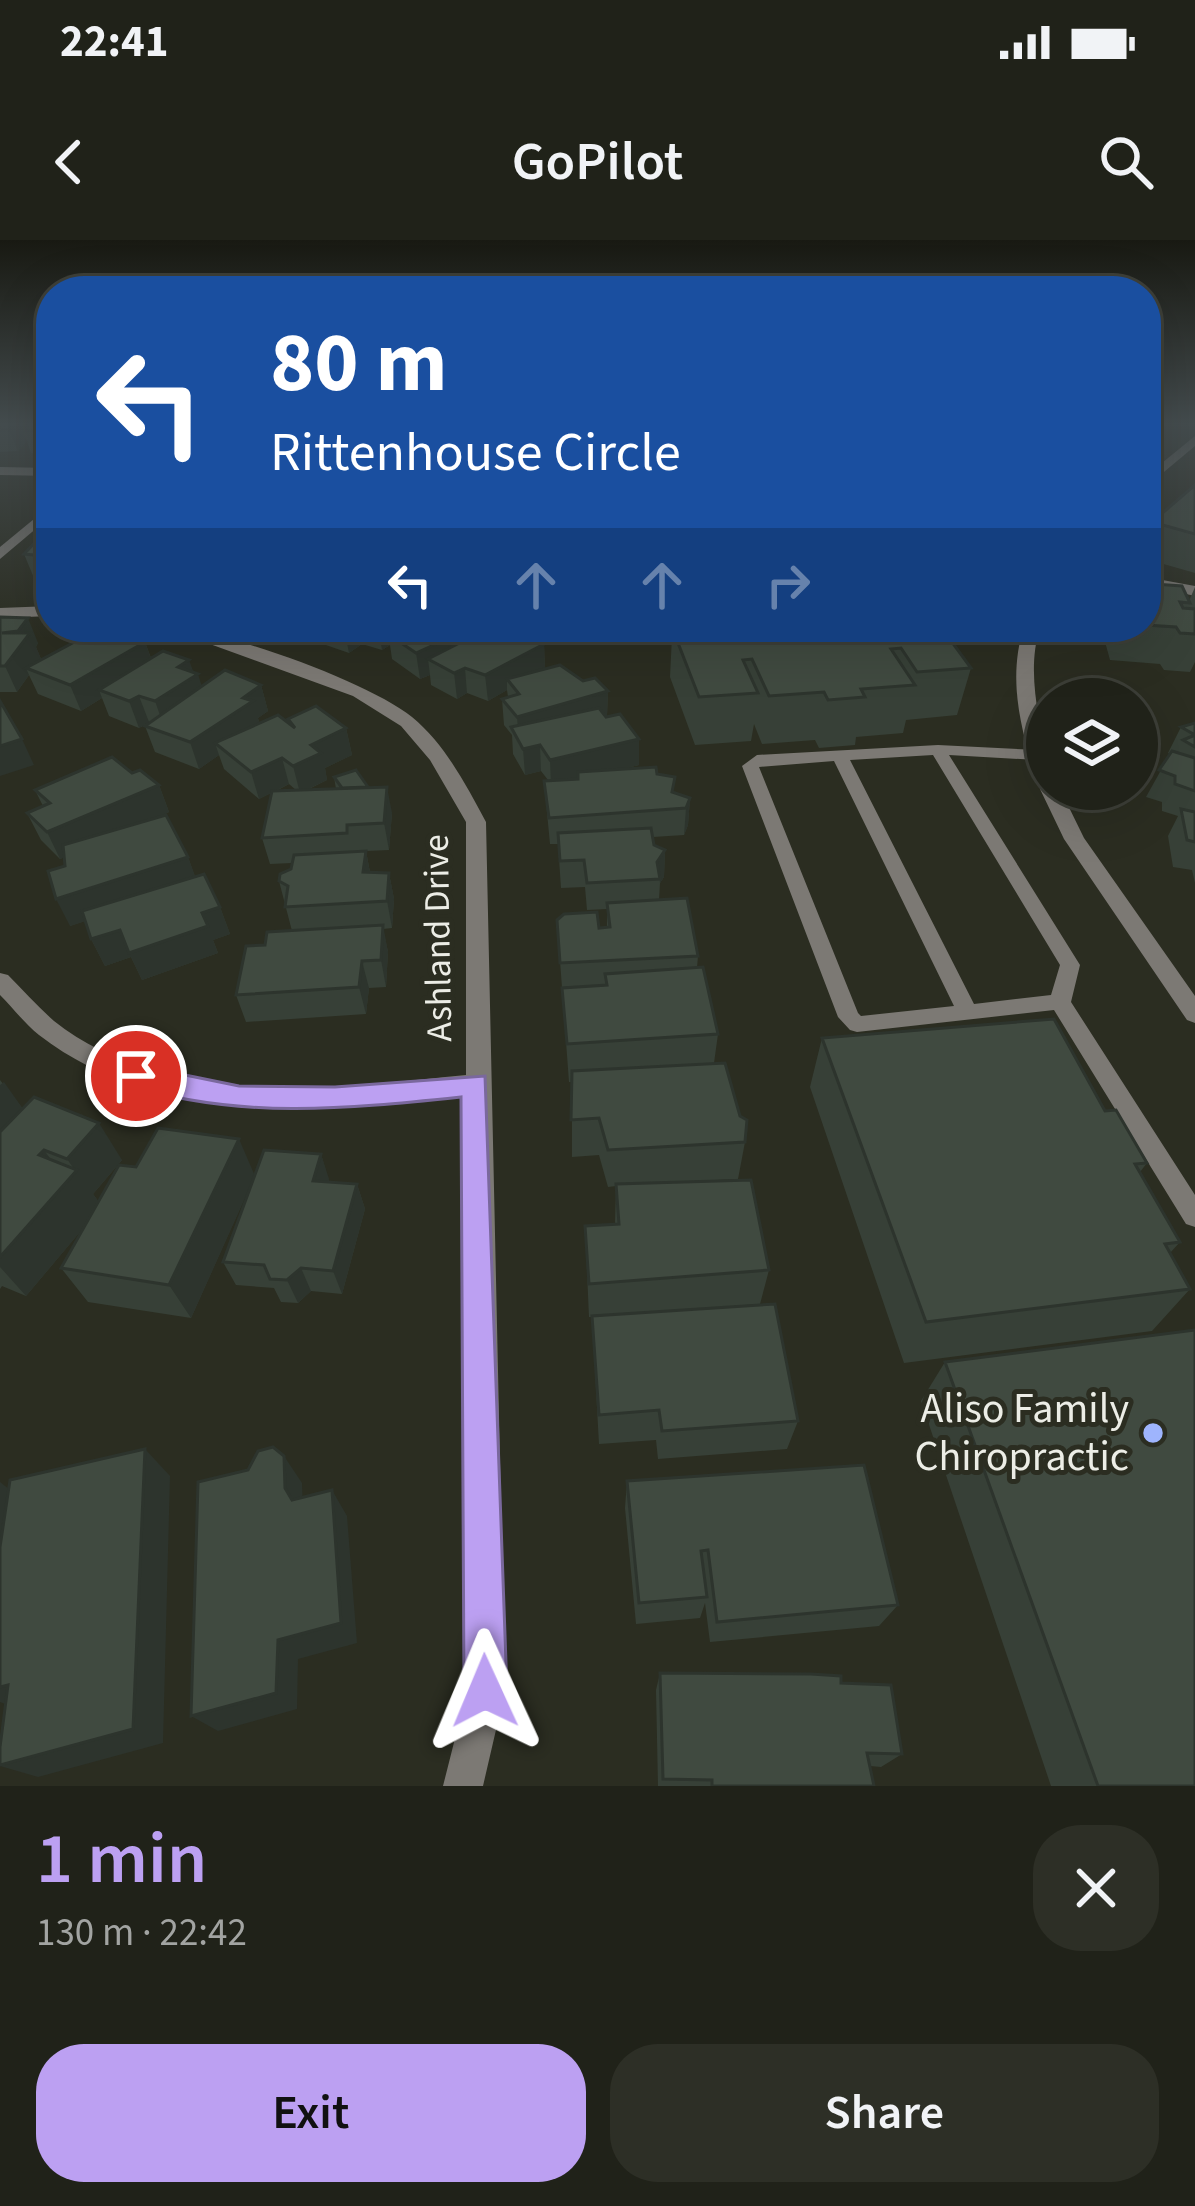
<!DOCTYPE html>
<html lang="en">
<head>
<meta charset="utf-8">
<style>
  body { margin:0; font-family:"Source Sans 3",sans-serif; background:#2d2f26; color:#f1f3f6; height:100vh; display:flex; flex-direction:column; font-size:45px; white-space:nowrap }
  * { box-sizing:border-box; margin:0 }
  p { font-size:39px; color:#a2a4a2 }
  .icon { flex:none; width:66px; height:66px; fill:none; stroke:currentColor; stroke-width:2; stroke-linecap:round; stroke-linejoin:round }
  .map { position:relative; height:1546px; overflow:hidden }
  .side { display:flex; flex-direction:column; background:#202219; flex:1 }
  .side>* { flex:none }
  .banner { position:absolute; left:36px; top:36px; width:1125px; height:366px; border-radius:48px; box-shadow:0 12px 48px #0002,0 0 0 3px #3d3f38; background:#1a4fa0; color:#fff; overflow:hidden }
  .buttons { position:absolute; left:1026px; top:438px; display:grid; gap:24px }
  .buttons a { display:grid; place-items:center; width:132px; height:132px; border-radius:50%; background:#202219; box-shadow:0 12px 48px #0002,0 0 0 3px #3d3f38; font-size:60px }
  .pin { position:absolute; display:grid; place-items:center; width:102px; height:102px; color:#fff; margin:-51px; border:6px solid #fff; border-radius:50%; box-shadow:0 3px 12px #0007 }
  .me { position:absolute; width:132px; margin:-66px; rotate:359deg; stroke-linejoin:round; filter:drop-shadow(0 0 9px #0008) }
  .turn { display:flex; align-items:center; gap:42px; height:252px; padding:0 36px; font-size:54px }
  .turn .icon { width:156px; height:156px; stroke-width:2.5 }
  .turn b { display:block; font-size:84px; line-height:102px }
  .lanes { display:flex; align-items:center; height:114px; padding:0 36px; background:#0003; justify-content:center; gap:60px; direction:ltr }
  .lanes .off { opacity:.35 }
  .round { display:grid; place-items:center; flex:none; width:126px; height:126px; border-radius:48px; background:#2d2f26 }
  .overview { display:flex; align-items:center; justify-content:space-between; height:204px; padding:0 36px }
  h1 { font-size:72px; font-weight:600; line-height:90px; color:#bca0f2 }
  .button { display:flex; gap:24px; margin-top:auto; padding:24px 36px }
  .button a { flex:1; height:138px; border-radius:48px; background:#bca0f2; color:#111; font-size:48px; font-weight:600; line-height:138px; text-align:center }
  .button a+a { background:#2d2f26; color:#f1f3f6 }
  .status { display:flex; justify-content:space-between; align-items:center; height:84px; padding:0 60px; background:#202219; direction:ltr }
  .status svg { height:33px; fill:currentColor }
  header { display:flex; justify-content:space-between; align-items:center; height:156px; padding:0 36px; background:#202219; font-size:54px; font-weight:600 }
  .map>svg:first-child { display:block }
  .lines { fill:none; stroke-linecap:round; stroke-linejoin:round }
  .service { fill:#7c7974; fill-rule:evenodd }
  .minor { fill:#7c7974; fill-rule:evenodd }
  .wall { fill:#374037; fill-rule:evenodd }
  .shaded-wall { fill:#2d342d }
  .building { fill:#404a40; stroke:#2d342d; stroke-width:3 }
  .route { fill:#bca0f2; stroke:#7a689d; stroke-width:3 }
  .poi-dot { fill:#9eb4fd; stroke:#2b2d21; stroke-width:4.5 }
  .labels { text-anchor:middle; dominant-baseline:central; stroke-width:10; stroke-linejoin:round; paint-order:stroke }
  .street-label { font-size:36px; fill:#ecede6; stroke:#2b2d21 }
  .near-poi-label { font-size:42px; fill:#ecede6; stroke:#2b2d21; text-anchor:end }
</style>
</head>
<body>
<div class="status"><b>22:41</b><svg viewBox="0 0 49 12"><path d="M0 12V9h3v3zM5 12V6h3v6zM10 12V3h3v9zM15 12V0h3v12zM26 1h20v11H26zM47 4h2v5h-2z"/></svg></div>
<header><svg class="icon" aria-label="back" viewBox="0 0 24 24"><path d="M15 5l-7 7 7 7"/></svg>GoPilot<svg class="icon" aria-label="search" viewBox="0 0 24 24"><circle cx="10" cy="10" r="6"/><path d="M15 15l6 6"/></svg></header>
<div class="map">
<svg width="1195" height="1546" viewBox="0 0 1195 1546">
  <rect width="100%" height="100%" fill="#2b2d21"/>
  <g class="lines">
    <path class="service" d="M938,505L1038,510L1046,515L1038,520L949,515L1080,725L1071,762L1195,955V987L1186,984L1054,770L857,792L850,790L838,777L742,526L757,515ZM933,515L1060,725L1051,755L974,764L850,520ZM834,521L954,766L861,776L858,773L759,527Z"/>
    <g class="minor">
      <polygon points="1195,196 1195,206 1146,247 1146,236"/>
      <polygon points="0,227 51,228 51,236 0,235"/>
      <polygon points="51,265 51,276 0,319 0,307"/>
      <polygon points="1146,337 1195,346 1195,356 1146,345"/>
      <polygon points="51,366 51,376 0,378 0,368"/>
      <path d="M163,387C218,387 369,442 412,477C445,504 466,545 486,582L505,1451L483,1546H443L467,1451L466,855C325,870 159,888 39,795C25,784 13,768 0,755V733L8,735C23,750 38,767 54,781C167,870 333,848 466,835V582L430,520L401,486L353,456Z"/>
      <path d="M1024,387H1040C1023,443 1047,493 1047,549H1060L1084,598L1195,756V783L1187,780L1064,599L1040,549L1043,546L1037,541C1021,490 1007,439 1024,387Z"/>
    </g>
  </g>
  <g class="wall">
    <polygon points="0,182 31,184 51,190 51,212 31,213 27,201 18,211 0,212"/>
    <polygon points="1195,245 1195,333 1146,319 1146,297 1152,282"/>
    <polygon points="51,286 51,347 48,347 44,339 34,338 24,314"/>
    <polygon points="1154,344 1189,361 1195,347 1195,422 1190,432 1164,430 1160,424 1110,420 1101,387 1146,387 1146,356 1148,359"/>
    <path d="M0,377L38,403L36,407L41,419L39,421L88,402H145L151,418L194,433L202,447L261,445L268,471L258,478L259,483L289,484L288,479L346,488L352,515L325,528L327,540L307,550L336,549L334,537L368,547L392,573L389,610L366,611L370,632L389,633L394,659L392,688L383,689L388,712L386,747L369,748L366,774L246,782L236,755L265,705L292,691L279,641L291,629L292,623L270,624L262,598L271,553L259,559L224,529L219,515L199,529L155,512L145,486L150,482L139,488L109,476L102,458L81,471L38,454L29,435L17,452H0ZM289,544L296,550L276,551Z"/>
    <polygon points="278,387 489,387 544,404 545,429 608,451 607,476 639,499 639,525 623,529 657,534 674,552 690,558 688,585 684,595 653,597 654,605 665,610 664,637 660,643 659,660 698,716 697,728 718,794 714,823 745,902 738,939 694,941 769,1030 760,1064 665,1071 798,1181 787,1209 658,1219 656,1200 599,1204 592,1077 589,1077 585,986 615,984 616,946 608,947 599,915 572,917 572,842 569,842 557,680 599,688 607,687 607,669 587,670 585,647 561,648 558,604 550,604 544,541 548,540 541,531 525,535 513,514 512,495 504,485 502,459 508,457 507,450 488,461 467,453 457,459 431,445 430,435 420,439 392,419 390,405 382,410 362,404 349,413 323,404 321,396 316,400"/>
    <polygon points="577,387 603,387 597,395 577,391"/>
    <polygon points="613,387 680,387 678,390 703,387 966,387 965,389 943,390 971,428 957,475 906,480 903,493 856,497 855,505 819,508 815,500 762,504 754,484 751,501 695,505 670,437 672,396 635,402 613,394"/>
    <polygon points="1195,483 1195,643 1192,630 1173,627 1168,596 1178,576 1162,571 1162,562 1146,557 1170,514 1168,513 1181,487"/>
    <polygon points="132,533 159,545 169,572 154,579 188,617 195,637 220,667 230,694 213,700 218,713 142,740 131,717 105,726 91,699 85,681 70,686 65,617 60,619 41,600 27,573 43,566 35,550"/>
    <polygon points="822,798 1105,871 1147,923 1140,932 1180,1002 1170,1013 1190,1049 1152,1091 904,1123 810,847"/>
    <polygon points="0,840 23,869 122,920 93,954 98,961 136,927 255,936 321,914 329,942 357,944 365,969 342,1054 311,1051 298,1063 281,1062 274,1048 236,1045 223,1022 254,937 191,1078 88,1062 61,1028 84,987 26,1056 2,1046 0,1049"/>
    <polygon points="945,1122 1195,1546 1051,1546 921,1161"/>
    <polygon points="627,1241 898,1365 879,1386 710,1402 705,1363 700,1378 636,1384 625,1268"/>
    <polygon points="660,1433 841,1443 902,1514 881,1527 870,1526 874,1546 658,1546 656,1450"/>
  </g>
  <g class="shaded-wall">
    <polygon points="16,182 30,182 34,191 23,191 27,201 18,211 9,190"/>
    <polygon points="28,378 38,403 36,407 41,419 32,430 26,428 29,435 17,452 5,426 2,393"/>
    <polygon points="313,387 319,387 321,396 316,400"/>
    <polygon points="359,387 362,404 349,413 344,388"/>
    <polygon points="378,387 400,387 401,396 388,394 390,405 382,410"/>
    <polygon points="473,387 489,387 490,405 428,419 430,435 420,439 416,413"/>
    <polygon points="636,387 680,387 675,396 673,390 672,396 635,402"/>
    <polygon points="145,402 154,427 99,450 102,458 81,471 70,445"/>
    <polygon points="544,404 545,429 507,439 507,450 488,461 485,435"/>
    <polygon points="189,420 195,436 198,434 206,460 164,487 155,461 178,427"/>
    <polygon points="465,428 467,453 457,459 454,433"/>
    <polygon points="261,445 268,471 258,478 260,487 215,503 219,515 199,529 190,502 243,458"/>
    <polygon points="608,451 607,476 519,503 517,477"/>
    <polygon points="139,456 149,482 139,488 129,461"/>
    <polygon points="346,488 352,515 325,528 327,540 300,553 293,526 311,505"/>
    <polygon points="22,499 34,525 0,536 0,506"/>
    <polygon points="639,499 639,525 551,546 550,520"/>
    <polygon points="540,505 541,531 525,535 523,509"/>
    <polygon points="282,518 289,544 259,559 251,532"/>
    <polygon points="159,545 169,572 60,619 47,592"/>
    <polygon points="387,547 392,573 389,610 384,583"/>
    <polygon points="690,558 688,585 684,595 686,568"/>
    <polygon points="665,610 664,637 660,643 657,622"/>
    <polygon points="366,611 371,638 363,632"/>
    <polygon points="188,617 198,644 70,686 56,659"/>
    <polygon points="389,633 394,659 392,688 387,661"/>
    <polygon points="220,667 230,694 213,700 218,713 142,740 131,717 105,726 91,699 120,690 202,673"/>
    <polygon points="383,685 388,712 386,747 381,720"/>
    <polygon points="362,721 369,748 366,774 359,747"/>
    <polygon points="4,842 30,879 0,908 0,845"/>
    <polygon points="99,883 122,920 93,954 102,966 26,1056 0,1027 0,1017 39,915 44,910 67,942 76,932 67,919"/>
    <polygon points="239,899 255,936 191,1078 169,1045"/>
    <polygon points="321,914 329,939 322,966 313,941"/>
    <polygon points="357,944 365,969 342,1054 333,1031"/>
    <polygon points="301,1028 311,1051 298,1063 287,1040"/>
    <polygon points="145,1209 170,1236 163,1503 38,1537 0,1526"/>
    <polygon points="284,1216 302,1243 303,1274 292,1260 285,1248"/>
    <polygon points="0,1242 15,1254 0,1362"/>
    <polygon points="332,1250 347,1276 357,1403 298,1419 297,1469 218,1491 191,1476 278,1400"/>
    <polygon points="8,1445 18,1469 0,1462 0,1447"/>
  </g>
  <g class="building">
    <polygon points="0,182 16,182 9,190 0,190"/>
    <polygon points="33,182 51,182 51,190 23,191"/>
    <polygon points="1195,245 1195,294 1152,282"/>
    <polygon points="51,286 51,323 38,323 44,316 24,314"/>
    <polygon points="1154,344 1182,346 1190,363 1180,362 1183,368 1195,369 1195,394 1180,393 1176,387 1146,385 1146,356 1147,359 1160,360"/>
    <polygon points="0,377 28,378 18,391 2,393 30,393 5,426 0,426"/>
    <polygon points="404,387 473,387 416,413 388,394"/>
    <polygon points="491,387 507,387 544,404 485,435 465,428 454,433 428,419"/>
    <polygon points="721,387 941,387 971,428 917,432 901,408 891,409 915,445 861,449 865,457 828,460 824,452 769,456 752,419 743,420 758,453 699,457 673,390"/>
    <polygon points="110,390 145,402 70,445 26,428 80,399 88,402"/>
    <polygon points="163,411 189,420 178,427 198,434 155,461 139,456 129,461 99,450"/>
    <polygon points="560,425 583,441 595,438 608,451 517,477 502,459 519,454 507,439"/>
    <polygon points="225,430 261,445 243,458 253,461 190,502 145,486"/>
    <polygon points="0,461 22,499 0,506"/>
    <polygon points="316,466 346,488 311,505 321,513 293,526 282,518 251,532 215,503 278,475 295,488 288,479"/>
    <polygon points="599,468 606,477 620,474 639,499 550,520 540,505 523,509 511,487"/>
    <polygon points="1195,483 1195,507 1183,500 1195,495 1181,487"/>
    <polygon points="1172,511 1195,518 1195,551 1175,544 1175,536 1159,530"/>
    <polygon points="112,517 132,533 140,530 159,545 47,592 27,573 50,563 35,550"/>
    <polygon points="656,527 657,534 675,537 672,552 690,558 686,568 549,578 544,541 578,539 578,532"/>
    <polygon points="356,530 368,547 342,548 334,537"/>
    <polygon points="387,547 384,583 347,585 347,593 262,598 272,551"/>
    <polygon points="1181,569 1195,572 1195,602 1187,600"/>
    <polygon points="166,575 188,617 56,659 48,631 65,626 63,605"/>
    <polygon points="651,588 654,605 665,610 657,622 660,639 587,643 584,620 560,621 558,593"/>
    <polygon points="366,611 363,632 389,633 387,661 285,667 288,646 279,641 280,634 291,629 294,615"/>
    <polygon points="204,634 220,667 202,673 208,686 129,713 120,690 91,699 82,671"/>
    <polygon points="687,658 698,716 560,723 557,680 564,674 597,672 599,688 610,687 607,663"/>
    <polygon points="383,685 381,720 362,721 359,747 236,755 246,706 265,705 267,692"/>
    <polygon points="703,727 718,794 567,804 562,748 607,745 605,734"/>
    <polygon points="1054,779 1105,871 1116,870 1147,923 1135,924 1180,1002 1165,1004 1190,1049 926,1082 822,798"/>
    <polygon points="725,823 740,876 747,880 745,902 608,910 599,878 571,880 572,831"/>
    <polygon points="34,857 99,883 67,919 44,910 39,915 77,930 0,1017 0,892"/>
    <polygon points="158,888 239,899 169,1045 61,1028 119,925 136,927"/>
    <polygon points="264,910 321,914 313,941 357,944 333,1031 301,1028 287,1040 270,1039 264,1025 223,1022"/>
    <polygon points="751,940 769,1030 589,1044 585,986 619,984 616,944"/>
    <polygon points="775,1064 798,1181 662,1191 659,1170 599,1175 592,1076"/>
    <polygon points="1195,1090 1195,1546 1098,1546 945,1122"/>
    <polygon points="273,1207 284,1216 285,1248 292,1260 332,1250 341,1383 278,1400 276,1453 191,1476 198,1242 248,1230 258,1211"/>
    <polygon points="145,1209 133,1489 0,1525 0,1507 8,1445 0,1447 0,1307 10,1240"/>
    <polygon points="864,1225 898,1365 717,1382 708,1310 701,1311 707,1357 639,1363 627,1241"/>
    <polygon points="660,1433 811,1434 841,1436 841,1443 891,1445 902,1514 867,1513 874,1546 712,1546 712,1540 663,1539"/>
  </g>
  <linearGradient id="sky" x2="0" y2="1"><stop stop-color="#181912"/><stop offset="0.46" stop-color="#444c4e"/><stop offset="1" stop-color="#444c4e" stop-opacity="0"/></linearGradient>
  <rect width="1195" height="399" fill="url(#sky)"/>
  <path class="route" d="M136,825L239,846L335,847L485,836L507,1451L501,1466L485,1473L470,1466L464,1451L461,857C347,869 237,880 125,844L121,836L125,828Z"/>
  <circle class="poi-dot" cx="1153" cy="1193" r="12"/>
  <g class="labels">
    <g class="street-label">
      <text transform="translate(438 698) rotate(-91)">Ashland Drive</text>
    </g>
    <g class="near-poi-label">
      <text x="1129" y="1169">Aliso Family<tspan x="1129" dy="48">Chiropractic</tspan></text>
    </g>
  </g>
</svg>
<div class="buttons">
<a><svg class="icon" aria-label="layers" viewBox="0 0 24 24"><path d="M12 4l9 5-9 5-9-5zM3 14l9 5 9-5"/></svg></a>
</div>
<div class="pin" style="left:136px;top:836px;background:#d93025"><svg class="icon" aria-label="arrive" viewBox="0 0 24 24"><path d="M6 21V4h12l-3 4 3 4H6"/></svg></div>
<svg class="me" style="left:485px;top:1451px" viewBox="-20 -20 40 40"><path d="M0-17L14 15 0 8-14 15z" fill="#bca0f2" stroke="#fff" stroke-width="4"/></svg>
<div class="banner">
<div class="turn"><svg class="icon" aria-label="left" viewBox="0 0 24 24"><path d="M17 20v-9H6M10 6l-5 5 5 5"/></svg><div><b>80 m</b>Rittenhouse Circle</div></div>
<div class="lanes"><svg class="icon" aria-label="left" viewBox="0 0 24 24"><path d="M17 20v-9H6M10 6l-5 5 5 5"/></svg><svg class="icon off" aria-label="ahead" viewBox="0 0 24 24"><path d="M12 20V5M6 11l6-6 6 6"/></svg><svg class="icon off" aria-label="ahead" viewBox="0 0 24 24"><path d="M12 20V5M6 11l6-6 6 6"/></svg><svg class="icon off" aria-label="right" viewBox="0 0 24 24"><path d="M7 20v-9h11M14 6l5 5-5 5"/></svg></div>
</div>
</div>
<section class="side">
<div class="overview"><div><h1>1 min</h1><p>130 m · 22:42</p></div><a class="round"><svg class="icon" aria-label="close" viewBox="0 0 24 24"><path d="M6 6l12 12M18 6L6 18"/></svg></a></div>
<div class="button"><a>Exit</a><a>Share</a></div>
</section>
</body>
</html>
